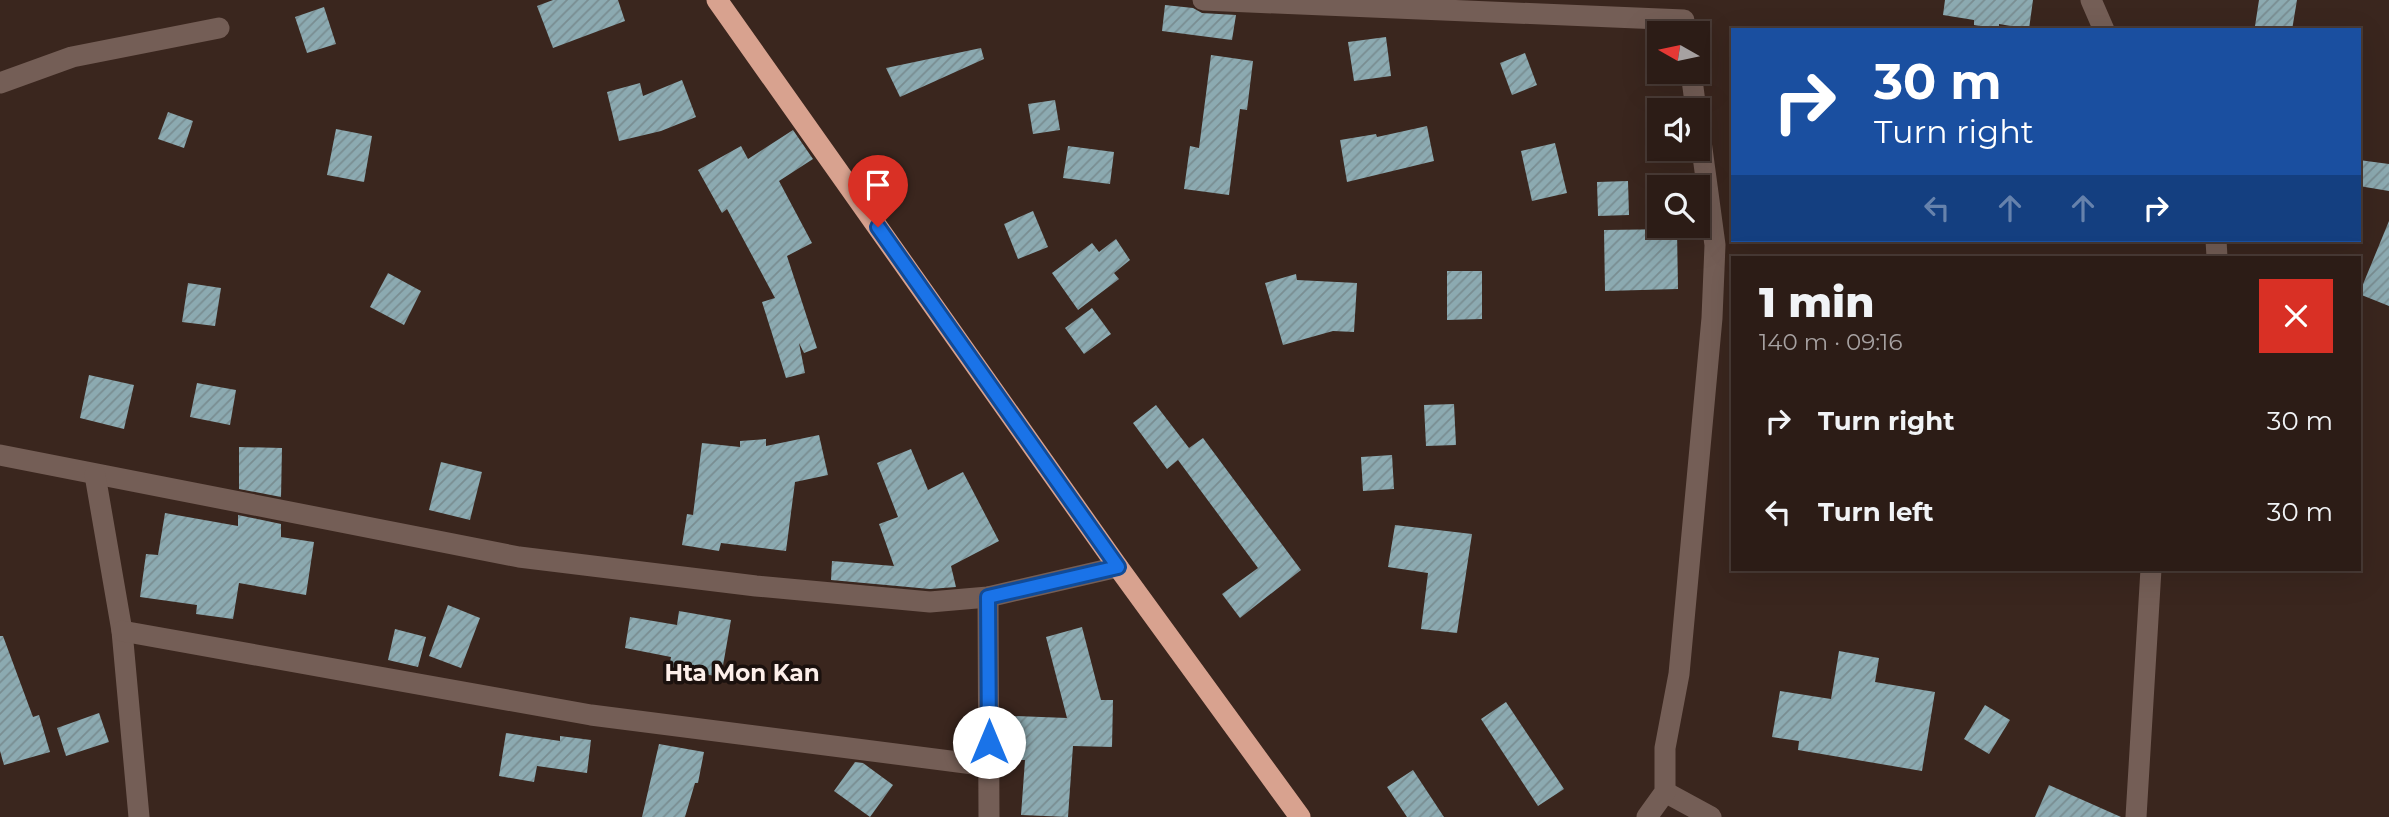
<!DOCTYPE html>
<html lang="en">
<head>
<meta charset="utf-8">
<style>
  body { margin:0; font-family:Montserrat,sans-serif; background:#34251f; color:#f1f3f6; height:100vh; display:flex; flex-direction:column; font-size:26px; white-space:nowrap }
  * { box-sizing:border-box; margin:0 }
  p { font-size:23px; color:#a6a1a1 }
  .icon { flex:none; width:38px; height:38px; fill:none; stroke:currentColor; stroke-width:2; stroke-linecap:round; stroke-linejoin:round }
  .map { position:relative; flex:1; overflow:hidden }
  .details { position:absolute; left:1731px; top:256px; width:630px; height:315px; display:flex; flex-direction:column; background:#2c1c16; border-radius:0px; box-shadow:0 7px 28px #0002,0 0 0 2px #483a35 }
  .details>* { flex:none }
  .top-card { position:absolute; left:1731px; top:28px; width:630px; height:214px; border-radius:0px; box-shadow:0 7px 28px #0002,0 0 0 2px #483a35; background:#1a4fa0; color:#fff; overflow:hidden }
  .needle { width:46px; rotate:279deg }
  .fabs { position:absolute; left:1647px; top:21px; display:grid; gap:14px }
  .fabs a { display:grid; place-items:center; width:63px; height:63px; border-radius:0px; background:#2c1c16; box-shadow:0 7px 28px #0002,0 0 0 2px #483a35; font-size:35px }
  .pin { position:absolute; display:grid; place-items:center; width:60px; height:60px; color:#fff; margin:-72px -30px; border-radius:50% 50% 50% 0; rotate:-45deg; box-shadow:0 0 7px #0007 }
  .pin .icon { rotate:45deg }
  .me { position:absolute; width:77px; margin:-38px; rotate:0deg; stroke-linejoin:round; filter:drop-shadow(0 0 5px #0008) }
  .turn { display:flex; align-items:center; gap:24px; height:147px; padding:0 28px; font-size:32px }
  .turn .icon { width:91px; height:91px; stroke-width:2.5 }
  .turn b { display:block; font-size:49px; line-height:60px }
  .lanes { display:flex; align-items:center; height:66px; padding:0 28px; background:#0003; justify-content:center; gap:35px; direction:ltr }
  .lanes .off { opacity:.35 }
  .round { display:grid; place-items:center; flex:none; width:74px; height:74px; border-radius:0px; background:#34251f }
  .overview { display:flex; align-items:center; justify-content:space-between; height:119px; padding:0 28px }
  h1 { font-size:42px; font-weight:800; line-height:52px }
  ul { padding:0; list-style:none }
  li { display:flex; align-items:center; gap:21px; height:91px; padding:0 28px }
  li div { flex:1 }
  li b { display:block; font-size:26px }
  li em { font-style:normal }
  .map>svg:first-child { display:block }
  .building { fill:url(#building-hatch) }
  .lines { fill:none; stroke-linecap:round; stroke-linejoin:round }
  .street { stroke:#745e56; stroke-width:21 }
  .highway { stroke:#d8a28f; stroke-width:21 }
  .route-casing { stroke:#114b97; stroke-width:18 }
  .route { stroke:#1a73e8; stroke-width:12 }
  .labels { text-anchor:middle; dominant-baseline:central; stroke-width:7; stroke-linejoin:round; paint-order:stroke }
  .quarter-label { font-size:23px; font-weight:bold; fill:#fdefea; stroke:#1b110e }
</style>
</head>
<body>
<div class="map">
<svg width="2389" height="817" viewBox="0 0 2389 817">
  <defs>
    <pattern id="building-hatch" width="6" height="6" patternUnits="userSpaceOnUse" patternTransform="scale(1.75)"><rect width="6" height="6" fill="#8caab1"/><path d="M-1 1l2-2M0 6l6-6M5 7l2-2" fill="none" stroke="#798d91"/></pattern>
  </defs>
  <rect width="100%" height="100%" fill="#3a261e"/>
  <g class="building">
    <polygon points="553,0 618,0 625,21 553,48 537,6"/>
    <polygon points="1945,0 2033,0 2029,29 1999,24 1999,29 1974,25 1974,20 1943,15"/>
    <polygon points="2259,0 2297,0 2292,30 2255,26"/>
    <polygon points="1165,5 1193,8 1202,13 1236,15 1232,40 1162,31"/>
    <polygon points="324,7 336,44 307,53 295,17"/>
    <polygon points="1386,37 1391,76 1354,81 1348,42"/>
    <polygon points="981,48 984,59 900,97 886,68"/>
    <polygon points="1525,53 1537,85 1512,95 1500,63"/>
    <polygon points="1211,55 1253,61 1247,110 1240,109 1229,195 1184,189 1190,146 1199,148"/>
    <polygon points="682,80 696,117 661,131 619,141 607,92 640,83 643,96"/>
    <polygon points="1055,100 1060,130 1033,134 1028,104"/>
    <polygon points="168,112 193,121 184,148 158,139"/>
    <polygon points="1427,126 1434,161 1347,182 1340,140 1376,134 1377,137"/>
    <polygon points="336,129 372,136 364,182 327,175"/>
    <polygon points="793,130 813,159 779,181 812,243 787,256 817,348 804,353 799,343 805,373 786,378 762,302 775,298 727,209 722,213 698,170 741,146 748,159"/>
    <polygon points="1555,143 1567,193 1532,201 1521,151"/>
    <polygon points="1068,146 1114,152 1110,184 1063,178"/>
    <polygon points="2359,160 2389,164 2389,191 2359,186"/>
    <polygon points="1628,181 1629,215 1598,216 1597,182"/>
    <polygon points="1033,211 1048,247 1018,259 1004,224"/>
    <polygon points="2389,221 2389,306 2359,294"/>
    <polygon points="1677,229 1678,289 1605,291 1604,230"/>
    <polygon points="1116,239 1130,260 1114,273 1119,279 1078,310 1052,273 1092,243 1099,252"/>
    <polygon points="1447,271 1482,271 1482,319 1447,320"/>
    <polygon points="388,273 421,291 404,325 370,307"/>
    <polygon points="1296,274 1297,280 1357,283 1354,332 1333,331 1283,345 1265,283"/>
    <polygon points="188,283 221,288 215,326 182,322"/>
    <polygon points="1092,308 1111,334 1084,354 1065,328"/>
    <polygon points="89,375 134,385 124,429 80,418"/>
    <polygon points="197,383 236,390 230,425 190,417"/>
    <polygon points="1454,404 1456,445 1426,446 1424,405"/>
    <polygon points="1156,405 1189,448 1203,438 1301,570 1240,618 1222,594 1258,568 1178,460 1167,469 1133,423"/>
    <polygon points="819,435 828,475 795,482 786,551 721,543 719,551 682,545 687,514 693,515 702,443 740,447 740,441 766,439 766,446"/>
    <polygon points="239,447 282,448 281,497 239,489"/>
    <polygon points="911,449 928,490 963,472 999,541 951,566 956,587 930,589 831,580 832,561 894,566 879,524 898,517 877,463"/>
    <polygon points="1392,455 1394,489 1363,491 1361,457"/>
    <polygon points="441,462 482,472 470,520 429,510"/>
    <polygon points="165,513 238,526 238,515 281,524 281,537 314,542 306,595 239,583 233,619 196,614 197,605 140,597 146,554 158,555"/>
    <polygon points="1395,525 1472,534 1457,633 1421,629 1428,573 1388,567"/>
    <polygon points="448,605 480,618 461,668 429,656"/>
    <polygon points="679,611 731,620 721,677 669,668 671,657 625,648 630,617 677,625"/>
    <polygon points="1082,627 1101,700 1113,700 1112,747 1073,746 1068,817 1021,815 1025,760 1013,760 1014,716 1067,718 1046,637"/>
    <polygon points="395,629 426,637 418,667 388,660"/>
    <polygon points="0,636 3,636 33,717 39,715 50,752 4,765 0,751"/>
    <polygon points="1839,651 1879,658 1875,682 1935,692 1922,771 1798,750 1799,741 1772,737 1780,691 1831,699"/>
    <polygon points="1506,702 1564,789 1538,806 1481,719"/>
    <polygon points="1985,705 2010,720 1989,754 1964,739"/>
    <polygon points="99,713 109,742 66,756 57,728"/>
    <polygon points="506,733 560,741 560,736 591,740 587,773 537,766 534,782 499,776"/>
    <polygon points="659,744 704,752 698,783 695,783 685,817 642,817"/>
    <polygon points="855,762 863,763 893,785 870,817 834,791"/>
    <polygon points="1413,770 1444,817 1407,817 1387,787"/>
    <polygon points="2049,785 2121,817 2035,817"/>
  </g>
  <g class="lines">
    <g class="street">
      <polyline points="1203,0 1684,20"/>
      <polyline points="2091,0 2104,30"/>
      <polyline points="1691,72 1696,110"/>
      <polyline points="0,83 72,57 219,28"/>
      <polyline points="2216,240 2217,257"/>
      <polyline points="0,455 519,557 756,586 930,602 988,597 1118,567"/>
      <polyline points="95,475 122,631 139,817"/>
      <polyline points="988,597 989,817"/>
      <polyline points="122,631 591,715 989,766"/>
      <polyline points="1665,792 1711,817"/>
      <polyline points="1647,817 1665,792 1665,748 1679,674 1712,318 1715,245 1698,119"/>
      <polyline points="2136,817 2151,569"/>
    </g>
    <polyline class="highway" points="717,0 1118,567 1300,817"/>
  </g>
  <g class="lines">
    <g class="route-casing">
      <polyline id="route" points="878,227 1118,567 988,597 989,742"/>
    </g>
    <use href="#route" class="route"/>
  </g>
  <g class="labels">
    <g class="quarter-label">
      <text x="742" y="673">Hta Mon Kan</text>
    </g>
  </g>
</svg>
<div class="fabs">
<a><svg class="needle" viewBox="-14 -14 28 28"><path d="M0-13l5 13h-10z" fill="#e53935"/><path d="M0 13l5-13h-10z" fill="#a6a1a1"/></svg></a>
<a><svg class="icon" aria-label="sound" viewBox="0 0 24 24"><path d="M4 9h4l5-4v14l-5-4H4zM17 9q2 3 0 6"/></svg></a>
<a><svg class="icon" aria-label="search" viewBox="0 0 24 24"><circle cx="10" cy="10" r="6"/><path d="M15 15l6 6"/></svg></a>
</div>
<div class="pin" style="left:878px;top:227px;background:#d93025"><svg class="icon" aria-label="arrive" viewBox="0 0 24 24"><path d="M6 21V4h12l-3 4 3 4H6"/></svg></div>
<svg class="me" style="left:989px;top:742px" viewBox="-20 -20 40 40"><circle r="19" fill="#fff"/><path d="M0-13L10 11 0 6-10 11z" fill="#1a73e8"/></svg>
<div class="top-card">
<div class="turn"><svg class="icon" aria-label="right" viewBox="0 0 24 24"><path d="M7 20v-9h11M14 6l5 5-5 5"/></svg><div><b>30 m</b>Turn right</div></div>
<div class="lanes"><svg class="icon off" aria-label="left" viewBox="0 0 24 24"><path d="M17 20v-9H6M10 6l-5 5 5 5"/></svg><svg class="icon off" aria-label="ahead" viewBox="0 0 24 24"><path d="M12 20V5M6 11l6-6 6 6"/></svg><svg class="icon off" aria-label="ahead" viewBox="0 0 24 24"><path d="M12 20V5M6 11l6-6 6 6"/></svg><svg class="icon" aria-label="right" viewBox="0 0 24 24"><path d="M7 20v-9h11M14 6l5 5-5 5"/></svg></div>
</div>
<section class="details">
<div class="overview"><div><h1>1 min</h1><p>140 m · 09:16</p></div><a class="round" style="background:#d93025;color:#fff"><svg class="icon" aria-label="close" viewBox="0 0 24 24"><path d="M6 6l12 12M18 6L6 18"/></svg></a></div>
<ul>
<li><svg class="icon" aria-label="right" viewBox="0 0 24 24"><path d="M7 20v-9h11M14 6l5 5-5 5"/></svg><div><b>Turn right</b></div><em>30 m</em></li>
<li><svg class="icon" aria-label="left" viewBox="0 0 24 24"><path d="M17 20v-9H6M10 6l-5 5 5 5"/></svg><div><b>Turn left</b></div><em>30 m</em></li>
</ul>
</section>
</div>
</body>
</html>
